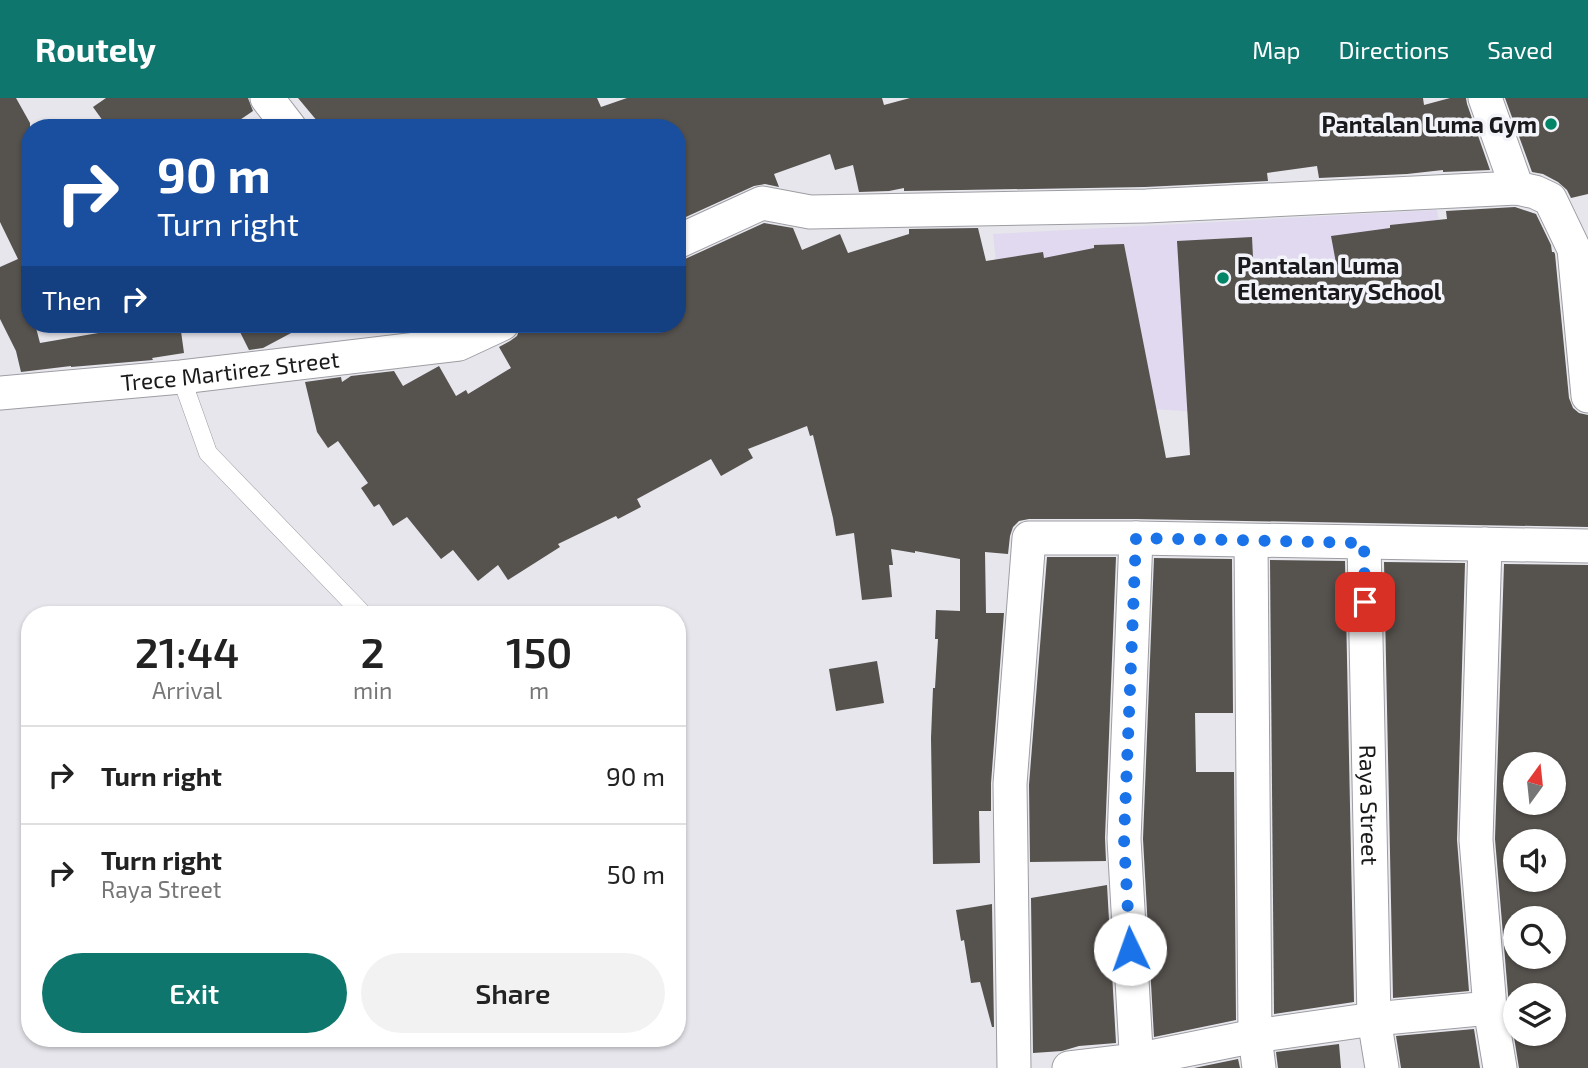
<!DOCTYPE html>
<html lang="en">
<head>
<meta charset="utf-8">
<style>
  body { margin:0; font-family:"Exo 2",sans-serif; background:#f2f2f2; color:#222; height:100vh; display:flex; flex-direction:column; font-size:26px; white-space:nowrap }
  * { box-sizing:border-box; margin:0 }
  p { font-size:23px; color:#767676 }
  .icon { flex:none; width:38px; height:38px; fill:none; stroke:currentColor; stroke-width:2; stroke-linecap:round; stroke-linejoin:round }
  .map { position:relative; flex:1; overflow:hidden }
  .sheet { position:absolute; left:21px; top:508px; width:665px; height:441px; display:flex; flex-direction:column; background:#fff; border-radius:28px; box-shadow:0 2px 5px #0004 }
  .sheet>* { flex:none }
  .hud { position:absolute; left:21px; top:21px; width:665px; height:214px; border-radius:28px; box-shadow:0 2px 5px #0004; background:#1a4fa0; color:#fff; overflow:hidden }
  .needle { width:46px; rotate:15deg }
  .tools { position:absolute; left:1503px; top:654px; display:grid; gap:14px }
  .tools a { display:grid; place-items:center; width:63px; height:63px; border-radius:50%; background:#fff; box-shadow:0 2px 5px #0004; font-size:35px }
  .pin { position:absolute; display:grid; place-items:center; width:60px; height:60px; color:#fff; margin:-30px; border-radius:14px; box-shadow:0 4px 10px #0006 }
  .me { position:absolute; width:77px; margin:-38px; rotate:357deg; stroke-linejoin:round; filter:drop-shadow(0 0 5px #0008) }
  .turn { display:flex; align-items:center; gap:24px; height:147px; padding:0 21px; font-size:32px }
  .turn .icon { width:91px; height:91px; stroke-width:2.5 }
  .turn b { display:block; font-size:49px; line-height:60px }
  .then { display:flex; align-items:center; height:66px; padding:0 21px; background:#0003; gap:14px; font-size:26px }
  .eta { display:flex; justify-content:space-evenly; align-items:center; height:119px; text-align:center }
  .eta b { font-size:42px; font-weight:600; line-height:49px }
  .action { display:flex; gap:14px; margin-top:auto; padding:14px 21px }
  .action a { flex:1; height:80px; border-radius:42px; background:#0f766e; color:#fff; font-size:28px; font-weight:600; line-height:80px; text-align:center }
  .action a+a { background:#f2f2f2; color:#222 }
  ul { padding:0; list-style:none }
  li { display:flex; align-items:center; gap:21px; height:98px; padding:0 21px; border-top:2px solid #e0e0e0 }
  li div { flex:1 }
  li b { display:block; font-size:26px }
  li em { font-style:normal }
  header { display:flex; align-items:center; gap:42px; box-sizing:border-box; height:98px; padding:0 35px; background:#0f766e; color:#fff }
  header strong { font-size:33px }
  nav { display:flex; gap:38px; margin-inline-start:auto; font-size:24px }
  .map>svg:first-child { display:block }
  .education { fill:#e0d9ef }
  .building { fill:#56524e; fill-rule:evenodd }
  .lines { fill:none; stroke-linecap:round; stroke-linejoin:round }
  .service-casing { stroke:#9d9ea3; stroke-width:19 }
  .minor-casing { stroke:#9d9ea3; stroke-width:35 }
  .service { stroke:#fff; stroke-width:18 }
  .minor { stroke:#fff; stroke-width:33 }
  .route { stroke:#1a73e8; stroke-width:12; stroke-dasharray:0 21.6 }
  .poi-dot { fill:#028466; stroke:#f3f4f9; stroke-width:2.5 }
  .labels { text-anchor:middle; dominant-baseline:central; stroke-width:7; stroke-linejoin:round; paint-order:stroke }
  .poi-label { font-size:23px; font-weight:bold; fill:#1a1a1c; stroke:#f3f4f9; text-anchor:end }
  .street-label { font-size:23px; fill:#1a1a1c; stroke:#f3f4f9 }
</style>
</head>
<body>
<header>
<strong>Routely</strong>
<nav><a>Map</a><a>Directions</a><a>Saved</a></nav>
</header>
<div class="map">
<svg width="1588" height="970" viewBox="0 0 1588 970">
  <rect width="100%" height="100%" fill="#e6e6ec"/>
  <polygon class="education" points="1437,112 1456,224 1412,326 1011,303 993,136"/>
  <g class="building">
    <polygon points="0,0 16,0 30,25 30,190 27,191 30,201 30,226 35,226 40,245 104,234 100,226 180,226 184,255 152,260 153,262 71,269 71,268 21,274 16,253 0,221 0,169 18,161 0,124"/>
    <polygon points="106,0 248,0 253,13 228,30 108,30 93,9"/>
    <polygon points="298,0 597,0 601,9 627,0 882,0 884,7 910,0 1423,0 1424,7 1450,0 1466,0 1467,6 1490,72 1443,74 1443,72 1407,76 1319,80 1317,68 1267,75 1268,83 1145,89 904,93 904,90 889,93 859,94 853,67 835,72 830,56 774,76 779,89 765,86 754,88 677,123 677,30 323,30"/>
    <polygon points="1505,0 1588,0 1588,96 1571,100 1567,92 1558,84 1543,76 1532,74"/>
    <polygon points="1515,109 1536,116 1551,147 1552,154 1554,154 1555,156 1569,300 1573,310 1579,315 1588,317 1588,429 1136,421 1029,421 1019,423 1013,429 1010,438 1008,456 985,454 986,515 1004,515 991,685 991,713 979,713 980,765 933,766 931,640 933,590 935,590 938,541 935,541 936,512 960,513 960,461 915,453 915,455 891,451 893,467 889,467 892,499 862,502 854,435 836,438 833,420 813,337 810,338 807,328 748,351 753,360 721,378 711,361 637,401 641,409 618,421 616,418 558,446 560,449 508,482 498,467 478,483 453,452 441,461 407,419 393,428 379,406 374,409 361,390 368,385 338,343 328,350 317,334 305,284 341,279 342,284 351,278 394,273 403,288 439,268 456,298 466,292 468,296 511,270 499,249 510,243 517,238 521,227 524,226 677,226 677,163 685,161 764,125 793,130 802,152 840,136 848,155 909,136 909,131 978,130 986,163 1043,154 1044,160 1094,150 1094,147 1124,146 1166,360 1190,357 1177,143 1252,139 1254,180 1336,165 1331,138 1390,130 1390,127 1447,121 1446,113"/>
    <polygon points="236,226 308,226 263,250 249,252"/>
    <polygon points="1047,459 1116,459 1105,740 1106,763 1030,764 1029,687"/>
    <polygon points="1154,460 1232,461 1233,615 1195,615 1196,674 1234,674 1236,922 1154,939 1143,741"/>
    <polygon points="1270,462 1345,463 1354,904 1274,916"/>
    <polygon points="1384,464 1465,465 1457,742 1469,893 1393,900"/>
    <path d="M1504,466L1588,467V970H1519L1509,908L1495,741ZM1516,667H1554V705H1516ZM1516,744H1554V782H1516ZM1516,821H1554V859H1516ZM1516,898H1554V936H1516Z"/>
    <polygon points="877,563 884,605 836,613 829,571"/>
    <polygon points="1107,787 1116,945 1079,948 1062,953 1033,955 1031,800"/>
    <polygon points="992,806 994,929 992,929 980,884 971,885 964,842 961,843 956,812"/>
    <polygon points="1474,931 1480,970 1401,970 1396,938"/>
    <polygon points="1339,946 1341,970 1278,970 1276,954"/>
    <polygon points="1238,961 1240,970 1194,970"/>
  </g>
  <g class="lines">
    <g class="service-casing">
      <polyline id="service" points="181,279 208,355 363,516"/>
    </g>
    <g class="minor-casing">
      <g id="minor">
        <polyline points="267,0 290,30"/>
        <polyline points="1485,0 1517,90"/>
        <polyline points="677,144 762,105 810,114 1146,108 1517,90 1535,94 1550,101 1574,151 1588,298"/>
        <path id="s1" d="M0,295L181,279L459,246L502,226"/>
        <polyline points="1136,440 1124,741 1137,970"/>
        <polyline points="1251,443 1255,938 1259,970"/>
        <path id="s2" d="M1364,445L1374,921L1382,970"/>
        <polyline points="1485,446 1476,742 1490,910 1500,970"/>
        <polyline points="1014,970 1010,686 1029,440 1136,440 1588,448"/>
        <polyline points="1069,970 1136,962 1255,938 1374,921 1490,910"/>
      </g>
    </g>
    <use href="#service" class="service"/>
    <use href="#minor" class="minor"/>
  </g>
  <g class="lines">
    <polyline class="route" points="1130,851 1124,741 1136,440 1364,445 1365,504"/>
  </g>
  <g class="poi-dot">
    <circle cx="1551" cy="26" r="7"/>
    <circle cx="1223" cy="180" r="7"/>
  </g>
  <g class="labels">
    <g class="poi-label">
      <text x="1537" y="26">Pantalan Luma Gym</text>
      <text x="1237" y="167" text-anchor="start">Pantalan Luma<tspan x="1237" dy="26">Elementary School</tspan></text>
    </g>
    <g class="street-label">
      <text stroke="none"><textPath href="#s1" startOffset="231">Trece Martirez Street</textPath></text>
      <text stroke="none"><textPath href="#s2" startOffset="262">Raya Street</textPath></text>
    </g>
  </g>
</svg>
<div class="tools">
<a><svg class="needle" viewBox="-14 -14 28 28"><path d="M0-13l5 13h-10z" fill="#e53935"/><path d="M0 13l5-13h-10z" fill="#767676"/></svg></a>
<a><svg class="icon" aria-label="sound" viewBox="0 0 24 24"><path d="M4 9h4l5-4v14l-5-4H4zM17 9q2 3 0 6"/></svg></a>
<a><svg class="icon" aria-label="search" viewBox="0 0 24 24"><circle cx="10" cy="10" r="6"/><path d="M15 15l6 6"/></svg></a>
<a><svg class="icon" aria-label="layers" viewBox="0 0 24 24"><path d="M12 4l9 5-9 5-9-5zM3 14l9 5 9-5"/></svg></a>
</div>
<div class="pin" style="left:1365px;top:504px;background:#d93025"><svg class="icon" aria-label="arrive" viewBox="0 0 24 24"><path d="M6 21V4h12l-3 4 3 4H6"/></svg></div>
<svg class="me" style="left:1130px;top:851px" viewBox="-20 -20 40 40"><circle r="19" fill="#fff"/><path d="M0-13L10 11 0 6-10 11z" fill="#1a73e8"/></svg>
<div class="hud">
<div class="turn"><svg class="icon" aria-label="right" viewBox="0 0 24 24"><path d="M7 20v-9h11M14 6l5 5-5 5"/></svg><div><b>90 m</b>Turn right</div></div>
<div class="then">Then<svg class="icon" aria-label="right" viewBox="0 0 24 24"><path d="M7 20v-9h11M14 6l5 5-5 5"/></svg></div>
</div>
<section class="sheet">
<div class="eta">
<div><b>21:44</b><p>Arrival</p></div>
<div><b>2</b><p>min</p></div>
<div><b>150</b><p>m</p></div>
</div>
<ul>
<li><svg class="icon" aria-label="right" viewBox="0 0 24 24"><path d="M7 20v-9h11M14 6l5 5-5 5"/></svg><div><b>Turn right</b></div><em>90 m</em></li>
<li><svg class="icon" aria-label="right" viewBox="0 0 24 24"><path d="M7 20v-9h11M14 6l5 5-5 5"/></svg><div><b>Turn right</b><p>Raya Street</p></div><em>50 m</em></li>
</ul>
<div class="action"><a>Exit</a><a>Share</a></div>
</section>
</div>
</body>
</html>
